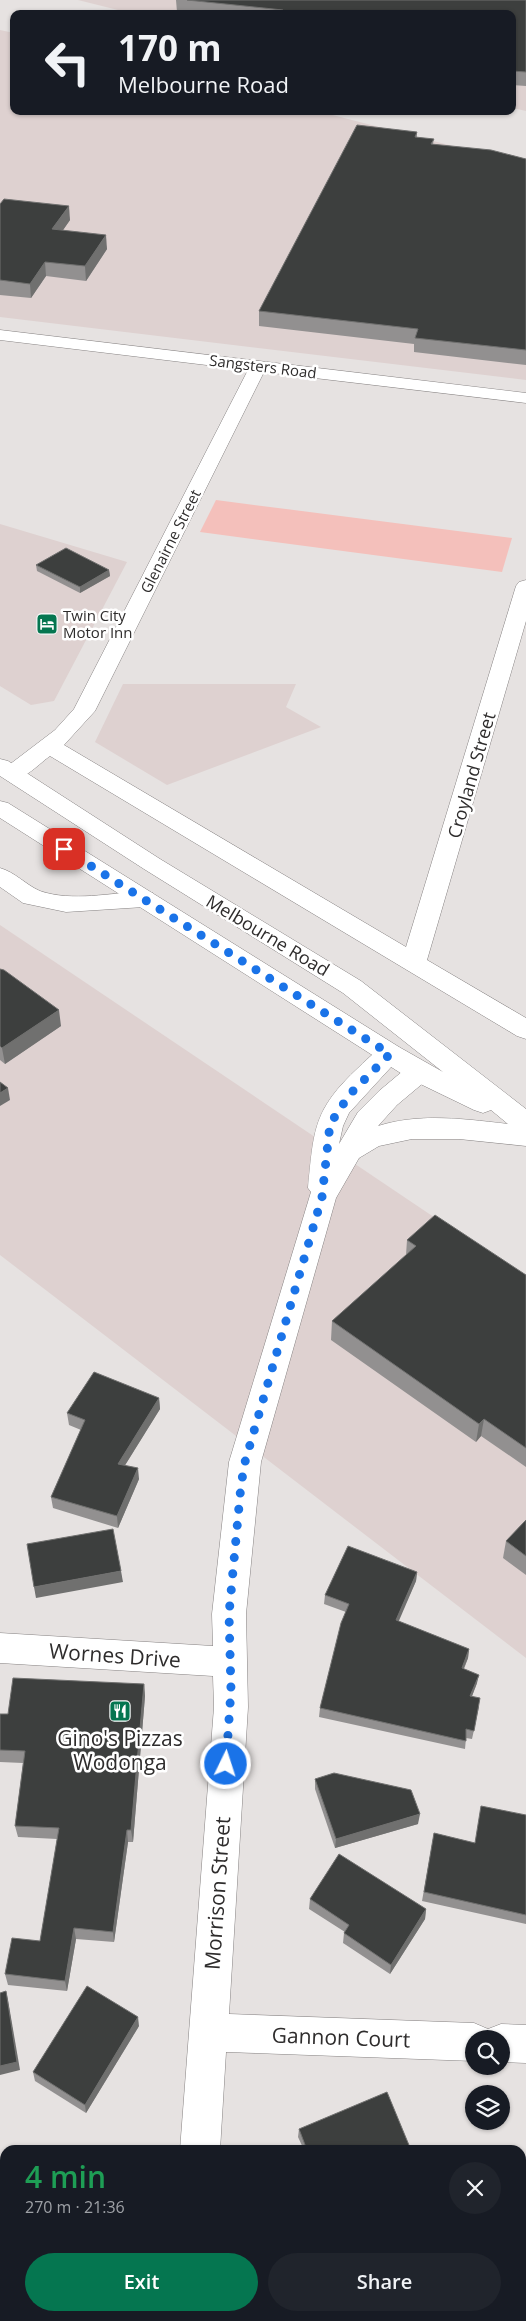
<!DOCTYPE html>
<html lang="en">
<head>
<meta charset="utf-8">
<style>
  body { margin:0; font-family:"Open Sans",sans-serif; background:#20242c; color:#f1f3f6; height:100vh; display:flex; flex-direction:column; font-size:19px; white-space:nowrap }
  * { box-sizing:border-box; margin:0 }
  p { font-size:16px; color:#9ea1a6 }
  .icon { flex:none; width:28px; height:28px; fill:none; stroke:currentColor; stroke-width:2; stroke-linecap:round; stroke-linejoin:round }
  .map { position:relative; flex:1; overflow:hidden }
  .drawer { position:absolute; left:0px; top:2145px; width:526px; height:176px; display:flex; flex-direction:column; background:#171b24; border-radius:15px 15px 0 0; box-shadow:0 1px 4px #0004 }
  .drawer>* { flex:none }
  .hud { position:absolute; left:10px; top:10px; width:506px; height:105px; border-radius:10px; box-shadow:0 1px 4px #0004; background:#171b24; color:#f1f3f6; overflow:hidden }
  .tools { position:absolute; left:465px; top:2030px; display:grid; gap:10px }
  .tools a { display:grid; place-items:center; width:45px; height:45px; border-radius:50%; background:#171b24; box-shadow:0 1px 4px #0004; font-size:25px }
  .pin { position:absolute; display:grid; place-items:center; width:42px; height:42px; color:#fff; margin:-21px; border-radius:10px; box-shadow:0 2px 8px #0006 }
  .me { position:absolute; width:55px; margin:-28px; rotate:4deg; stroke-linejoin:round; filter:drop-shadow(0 0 4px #0008) }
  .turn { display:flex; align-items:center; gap:18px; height:105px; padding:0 25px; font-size:22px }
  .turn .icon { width:65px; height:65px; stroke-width:2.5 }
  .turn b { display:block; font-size:35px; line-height:42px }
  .round { display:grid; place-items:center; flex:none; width:52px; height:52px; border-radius:26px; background:#20242c }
  .overview { display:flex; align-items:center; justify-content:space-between; height:85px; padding:0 25px }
  h1 { font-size:30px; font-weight:600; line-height:38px; color:#1e9e55 }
  .primary-button { display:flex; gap:10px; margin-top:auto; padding:10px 25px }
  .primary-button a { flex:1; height:58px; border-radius:30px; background:#057650; color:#fff; font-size:20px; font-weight:600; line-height:58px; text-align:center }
  .primary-button a+a { background:#20242c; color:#f1f3f6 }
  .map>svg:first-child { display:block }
  .built { fill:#ded1d0 }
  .green { fill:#f4c0bb }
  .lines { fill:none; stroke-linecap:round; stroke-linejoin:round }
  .minor-casing { stroke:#868282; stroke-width:1 }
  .major-casing { stroke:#868282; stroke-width:1 }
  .minor { fill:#fff; fill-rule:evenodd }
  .major { fill:#fff; fill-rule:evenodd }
  .wall { fill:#929090 }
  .shaded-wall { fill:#70706f }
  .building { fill:#3d3f3e; stroke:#70706f }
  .route { stroke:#1a73e8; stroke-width:9; stroke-dasharray:0 16.2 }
  .labels { text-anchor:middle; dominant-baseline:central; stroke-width:5; stroke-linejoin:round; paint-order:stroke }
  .far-street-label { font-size:15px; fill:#2e2c2c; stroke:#fff }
  .far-poi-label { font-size:15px; fill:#2e2c2c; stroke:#fff; text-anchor:start }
  .street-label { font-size:18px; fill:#2e2c2c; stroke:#fff }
  .near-street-label { font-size:21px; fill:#2e2c2c; stroke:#fff }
  .near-poi-label { font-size:21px; fill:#2e2c2c; stroke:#fff }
</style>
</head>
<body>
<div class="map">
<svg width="526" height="2321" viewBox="0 0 526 2321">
  <rect width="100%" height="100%" fill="#e6e2e1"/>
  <g class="built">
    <polygon points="78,0 526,0 526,111 513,108 512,14 134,14"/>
    <polygon points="0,30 14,33 14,111 317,111 526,165 526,380 0,317"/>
    <polygon points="0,524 127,562 54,701 31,705 0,686"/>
    <polygon points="123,684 296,684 286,707 321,727 167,785 95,742"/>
    <polygon points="0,925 526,1279 526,1658 0,1255"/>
  </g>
  <polygon class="green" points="216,500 512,538 502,572 200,532"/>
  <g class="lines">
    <g class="minor-casing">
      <g id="minor">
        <path d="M0,330L526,393V403L264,372L95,711L64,745L406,947L516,586L519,582L526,580V621L427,960L526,1018V1039L517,1036L50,756C36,766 23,783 5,778L2,773L5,768L55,730L74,709L248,370L0,340Z"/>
        <path d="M0,868C15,872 26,885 40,891C72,902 111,893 144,891L153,893L156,899L153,905L144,907L66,912L23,903L0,887Z"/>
        <path d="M390,1045L399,1047L403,1054L349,1113L343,1126L339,1144L358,1112L379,1091L410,1065L419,1063L428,1065L432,1072L428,1079L397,1105L378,1126C425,1111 477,1121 526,1126V1146L459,1139H412L379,1146L359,1158L336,1198L261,1462L246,1614L248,1707L229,2014L474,2023L488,2029L501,2024L526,2025V2063L501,2062V2039H474V2061L226,2052L220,2150H180L214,1707L213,1676L0,1663V1633L213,1646L212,1614L229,1462L311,1192L308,1188C314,1129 313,1110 359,1067C369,1058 377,1048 390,1045Z"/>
        <polygon points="0,2197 5,2198 5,2238 0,2237"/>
        <rect x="168" y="2316" width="42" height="5"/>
      </g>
    </g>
    <g class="major-casing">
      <polygon id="major" points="0,759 8,761 160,859 361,981 526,1109 526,1131 514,1129 491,1110 483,1113 474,1110 410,1079 0,818 0,801 8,803 399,1047 443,1072 343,993 144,869 0,776"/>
    </g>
    <use href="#minor" class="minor"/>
    <use href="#major" class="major"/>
  </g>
  <g class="wall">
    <polygon points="176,0 526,0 526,86 512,85 512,14 197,14 177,12"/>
    <polygon points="417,132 417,138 434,139 433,144 526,159 526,365 414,352 414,344 259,326 259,311"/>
    <polygon points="0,204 70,220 63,230 107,249 86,281 46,276 31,298 0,295"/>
    <polygon points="36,565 109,570 110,576 80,593 37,571"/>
    <polygon points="0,969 61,1026 5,1064 0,1060"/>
    <polygon points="407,1240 526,1275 526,1467 481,1436 476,1442 331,1340 332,1321 406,1255"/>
    <polygon points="159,1398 160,1409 125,1465 139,1479 118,1528 53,1508 51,1497 81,1430 69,1425 67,1413"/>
    <polygon points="526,1520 526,1575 503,1558 506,1541"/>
    <polygon points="417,1572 416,1581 398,1621 469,1649 468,1658 464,1669 477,1683 472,1696 479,1707 472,1739 466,1738 465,1749 319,1717 320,1708 346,1612 324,1604 325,1595"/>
    <polygon points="144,1684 145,1696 133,1842 128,1842 114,1942 76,1939 67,1991 8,1985 5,1974 40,1941 57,1839 18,1837 15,1826 23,1763 0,1762 0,1714 8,1714"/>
    <polygon points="315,1779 418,1824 335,1848 315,1789"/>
    <polygon points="526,1815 526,1924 422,1901 434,1833 475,1843"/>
    <polygon points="310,1899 426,1909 425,1919 390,1974 343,1943 344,1933 345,1932 309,1909"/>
    <polygon points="139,2026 86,2113 35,2081 33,2072"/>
    <polygon points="299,2129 411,2150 304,2150 298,2137"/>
    <polygon points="521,2183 526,2187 526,2317 496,2320 496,2316 521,2316"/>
    <polygon points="318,2316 385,2316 384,2321 318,2321"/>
  </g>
  <g class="shaded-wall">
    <polygon points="69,206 70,220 54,243 52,229"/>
    <polygon points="106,235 107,249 86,281 85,266"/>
    <polygon points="45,262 46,276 31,298 30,284"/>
    <polygon points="109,570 110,576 80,593 80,587"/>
    <polygon points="59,1010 61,1026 5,1064 2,1048"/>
    <polygon points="8,1088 10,1100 0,1106 0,1093"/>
    <polygon points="159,1398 160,1409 119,1475 118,1464"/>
    <polygon points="484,1419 481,1436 476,1442 479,1424"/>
    <polygon points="138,1468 139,1479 118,1528 117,1516"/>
    <polygon points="121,1571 123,1582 36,1598 34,1587"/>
    <polygon points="417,1572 416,1581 395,1630 396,1620"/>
    <polygon points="469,1649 468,1658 460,1677 462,1668"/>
    <polygon points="479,1675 477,1683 469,1704 470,1696"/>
    <polygon points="144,1684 145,1696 133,1842 131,1830"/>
    <polygon points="420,1814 418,1824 335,1848 336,1839"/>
    <polygon points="127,1830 128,1842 114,1942 113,1932"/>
    <polygon points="426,1909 425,1919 390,1974 391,1965"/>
    <polygon points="74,1928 76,1939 67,1991 65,1981"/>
    <polygon points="6,1991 8,2000 20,2070 0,2075 0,2066"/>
    <polygon points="138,2017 139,2026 86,2113 85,2105"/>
  </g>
  <g class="building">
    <polygon points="187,0 526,0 526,72 512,71 512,14 281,14 283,10"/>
    <polygon points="357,125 417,132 415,137 434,139 431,144 491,150 526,159 526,350 415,338 418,329 259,311"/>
    <polygon points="4,199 69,206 52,229 106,235 85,266 45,262 30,284 0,280 0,204"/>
    <polygon points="66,548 109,570 80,587 36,565"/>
    <polygon points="0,969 4,970 59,1010 2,1048 0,1046"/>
    <polygon points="0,1082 8,1088 0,1093"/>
    <polygon points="435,1215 526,1275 526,1448 484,1419 479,1424 332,1321 416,1246 407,1240"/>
    <polygon points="94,1372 159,1398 118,1464 138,1468 117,1516 51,1497 85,1420 67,1413"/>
    <polygon points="526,1520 526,1556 506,1541"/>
    <polygon points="113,1529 121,1571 34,1587 27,1544"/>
    <polygon points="348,1546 417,1572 396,1620 469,1649 462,1668 479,1675 470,1696 480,1698 474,1731 466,1729 466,1741 320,1708 341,1623 349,1604 325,1595"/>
    <polygon points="13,1678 144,1684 131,1830 127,1830 113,1932 74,1928 65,1981 5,1974 12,1938 40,1941 59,1828 15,1826 25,1751 0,1750 0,1714 8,1714"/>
    <polygon points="334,1773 411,1790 420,1814 336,1839 315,1779"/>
    <polygon points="481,1806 526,1815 526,1915 424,1892 434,1833 475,1843"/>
    <polygon points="339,1854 426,1909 391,1965 344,1933 349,1925 310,1899"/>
    <polygon points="87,1986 138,2017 85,2105 33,2072"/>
    <polygon points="6,1991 17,2062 0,2066 0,1993"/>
    <polygon points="387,2092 411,2150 307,2150 299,2129"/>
    <polygon points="521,2183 525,2183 526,2187 526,2311 521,2311"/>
    <polygon points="324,2316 385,2316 383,2321 337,2321"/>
  </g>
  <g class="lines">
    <polyline class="route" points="64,849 390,1054 350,1094 330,1124 322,1197 245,1462 241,1485 229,1614 231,1690 226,1764"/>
  </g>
  <defs>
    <g id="hotel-square" transform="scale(1.125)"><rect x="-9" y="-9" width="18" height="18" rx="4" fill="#057650" stroke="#fff"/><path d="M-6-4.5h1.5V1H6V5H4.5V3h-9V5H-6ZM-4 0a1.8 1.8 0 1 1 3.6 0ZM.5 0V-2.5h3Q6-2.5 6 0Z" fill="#fff"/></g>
    <g id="restaurant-square" transform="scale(1.125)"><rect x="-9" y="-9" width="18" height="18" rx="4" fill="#057650" stroke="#fff"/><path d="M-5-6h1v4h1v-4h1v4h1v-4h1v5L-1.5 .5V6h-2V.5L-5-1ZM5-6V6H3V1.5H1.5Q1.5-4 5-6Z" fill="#fff"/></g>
  </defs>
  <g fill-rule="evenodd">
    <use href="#hotel-square" x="47" y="624"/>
    <use href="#restaurant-square" x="120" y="1711"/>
  </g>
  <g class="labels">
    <g class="far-street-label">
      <text transform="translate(263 366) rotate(7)">Sangsters Road</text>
      <text transform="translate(170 541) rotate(-63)">Glenairne Street</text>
    </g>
    <g class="far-poi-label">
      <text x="63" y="615">Twin City<tspan x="63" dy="17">Motor Inn</tspan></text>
    </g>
    <g class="street-label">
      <text transform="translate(471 775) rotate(-74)">Croyland Street</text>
      <text transform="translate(268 935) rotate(31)">Melbourne Road</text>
    </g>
    <g class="near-street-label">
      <text transform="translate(115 1655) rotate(4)">Wornes Drive</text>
      <text transform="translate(217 1893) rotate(-86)">Morrison Street</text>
      <text transform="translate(341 2037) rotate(2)">Gannon Court</text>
    </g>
    <g class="near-poi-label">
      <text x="120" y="1738">Gino's Pizzas<tspan x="120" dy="24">Wodonga</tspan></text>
    </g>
  </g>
</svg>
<div class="tools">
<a><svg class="icon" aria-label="search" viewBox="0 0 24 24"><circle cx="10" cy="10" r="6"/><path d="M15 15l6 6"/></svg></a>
<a><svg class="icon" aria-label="layers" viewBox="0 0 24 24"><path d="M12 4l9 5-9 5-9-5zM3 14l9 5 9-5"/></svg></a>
</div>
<div class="pin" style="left:64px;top:849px;background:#d93025"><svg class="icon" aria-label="arrive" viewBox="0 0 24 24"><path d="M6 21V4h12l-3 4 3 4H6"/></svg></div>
<svg class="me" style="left:226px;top:1764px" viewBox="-20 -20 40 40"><circle r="17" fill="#1a73e8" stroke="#fff" stroke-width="3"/><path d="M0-11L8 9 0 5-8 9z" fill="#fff"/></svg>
<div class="hud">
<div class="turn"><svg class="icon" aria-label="left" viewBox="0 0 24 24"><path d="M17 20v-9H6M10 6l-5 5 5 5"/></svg><div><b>170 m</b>Melbourne Road</div></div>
</div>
<section class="drawer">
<div class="overview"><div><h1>4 min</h1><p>270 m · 21:36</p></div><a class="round"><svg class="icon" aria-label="close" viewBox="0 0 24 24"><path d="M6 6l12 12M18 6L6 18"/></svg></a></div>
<div class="primary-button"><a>Exit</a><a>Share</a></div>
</section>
</div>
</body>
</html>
